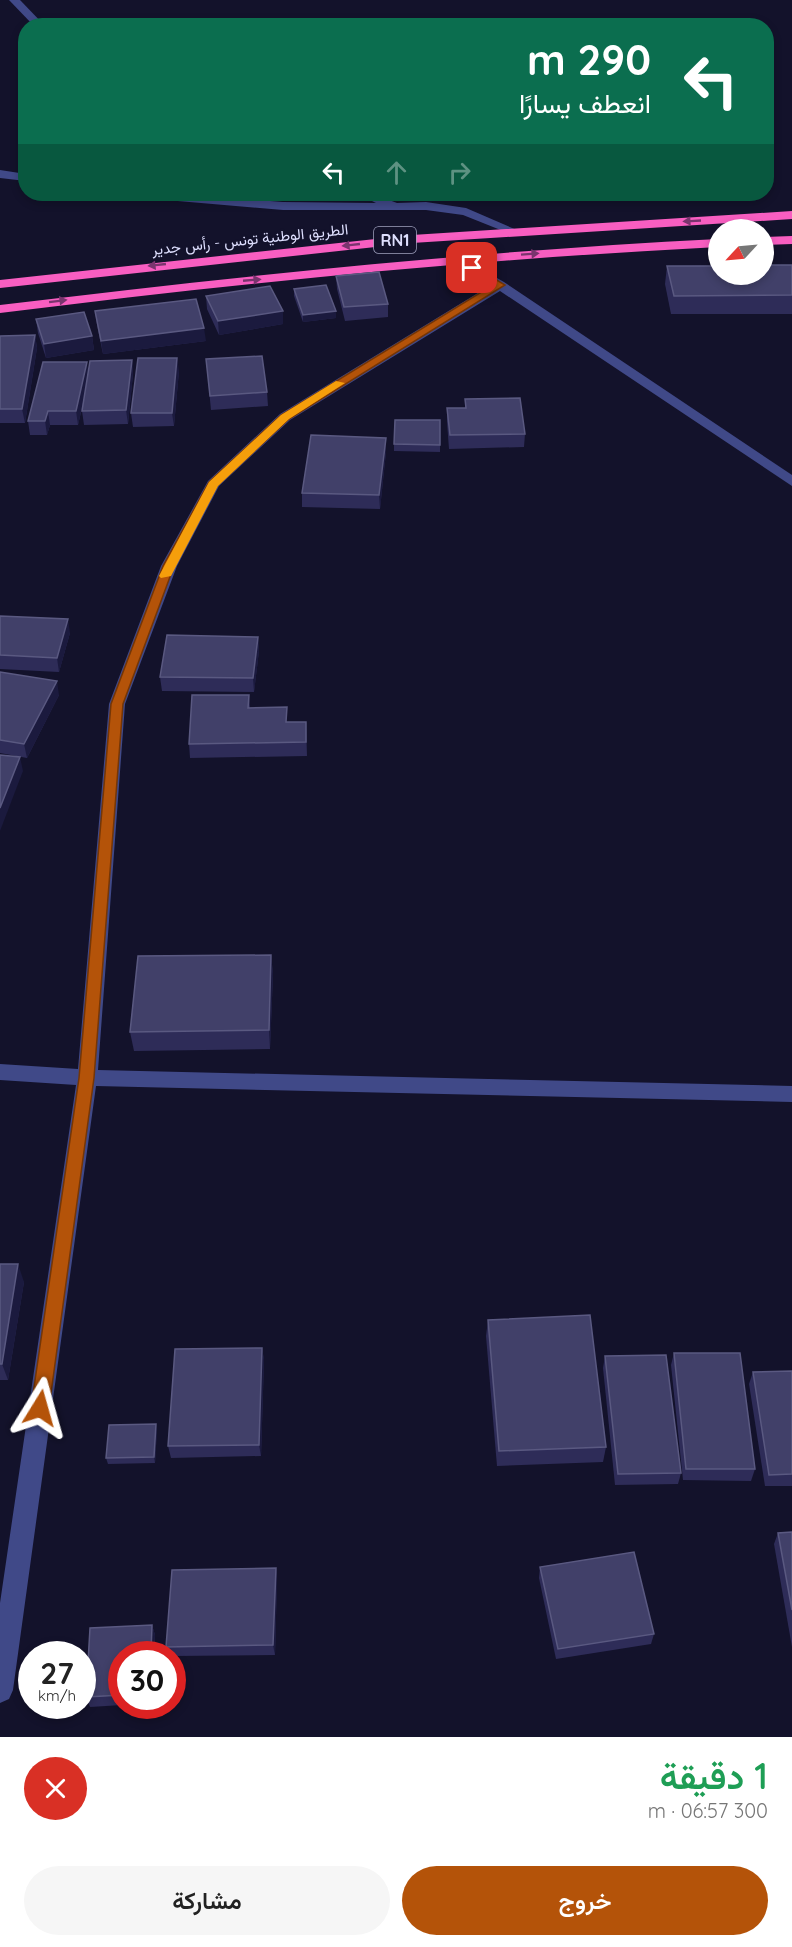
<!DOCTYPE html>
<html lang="ar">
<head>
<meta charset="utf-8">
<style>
  body { margin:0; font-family:Quicksand,Vazirmatn,sans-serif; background:#f6f6f6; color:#222; direction:rtl; height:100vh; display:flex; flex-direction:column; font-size:22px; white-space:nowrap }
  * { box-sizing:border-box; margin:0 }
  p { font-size:20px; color:#767676 }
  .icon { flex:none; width:33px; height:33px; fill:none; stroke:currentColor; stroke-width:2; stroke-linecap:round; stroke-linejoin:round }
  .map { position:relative; height:1737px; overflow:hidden; direction:ltr }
  .panel { display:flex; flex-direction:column; background:#fff; flex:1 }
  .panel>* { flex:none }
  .top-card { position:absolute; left:18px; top:18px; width:756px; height:183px; border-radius:24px; box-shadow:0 3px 9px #0003; direction:rtl; background:#0b6e4f; color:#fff; overflow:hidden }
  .needle { width:39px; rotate:244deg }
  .controls { position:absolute; left:708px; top:219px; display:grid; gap:12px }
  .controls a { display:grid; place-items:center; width:66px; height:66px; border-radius:50%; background:#fff; box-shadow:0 3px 9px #0003; font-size:30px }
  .speed { position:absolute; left:18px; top:1641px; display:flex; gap:12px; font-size:30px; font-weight:700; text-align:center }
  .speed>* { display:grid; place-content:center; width:78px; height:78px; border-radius:50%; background:#fff; box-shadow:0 3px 9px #0003; line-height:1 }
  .speed small { font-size:15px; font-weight:400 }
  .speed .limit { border:9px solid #d22; background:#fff; color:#111 }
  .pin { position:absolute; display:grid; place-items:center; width:51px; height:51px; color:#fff; margin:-26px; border-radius:12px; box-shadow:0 3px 9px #0006 }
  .me { position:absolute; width:66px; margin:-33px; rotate:8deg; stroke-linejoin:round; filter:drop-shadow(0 0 4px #0008) }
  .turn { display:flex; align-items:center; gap:21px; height:126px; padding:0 24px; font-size:27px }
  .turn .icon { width:78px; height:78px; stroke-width:2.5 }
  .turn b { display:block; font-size:42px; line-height:51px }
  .lanes { display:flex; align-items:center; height:57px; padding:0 24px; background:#0003; justify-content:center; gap:30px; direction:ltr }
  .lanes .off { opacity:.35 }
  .round { display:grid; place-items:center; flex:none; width:63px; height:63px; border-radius:32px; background:#f6f6f6 }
  .headline { display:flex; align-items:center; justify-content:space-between; height:102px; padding:0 24px }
  h1 { font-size:36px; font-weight:600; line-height:45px; color:#1e9e55 }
  .cta { display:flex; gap:12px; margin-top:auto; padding:12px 24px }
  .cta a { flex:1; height:69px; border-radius:36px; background:#b45309; color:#fff; font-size:24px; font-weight:600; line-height:69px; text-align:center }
  .cta a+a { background:#f6f6f6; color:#222 }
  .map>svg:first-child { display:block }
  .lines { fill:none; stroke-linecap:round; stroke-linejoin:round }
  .minor { fill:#404988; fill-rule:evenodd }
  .highway { fill:#f85ec1; fill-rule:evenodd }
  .wall { fill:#2e2c58 }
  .shaded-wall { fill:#1b1a3e }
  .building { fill:#414069; stroke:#5a5981; stroke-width:1.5 }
  .oneway { fill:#7a346e }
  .route { fill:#b45309; stroke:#753606; stroke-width:1.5 }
  .slow { fill:#f59e0b }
  .labels { text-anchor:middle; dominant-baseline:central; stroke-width:4.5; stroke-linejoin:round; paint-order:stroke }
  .far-street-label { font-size:15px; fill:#dedffe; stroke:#13122b }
  .shield { fill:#13122b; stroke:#a1a2bf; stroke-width:1.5 }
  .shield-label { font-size:16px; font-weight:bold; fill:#dedffe }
</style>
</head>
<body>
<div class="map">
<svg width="792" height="1737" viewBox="0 0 792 1737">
  <rect width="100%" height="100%" fill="#13122b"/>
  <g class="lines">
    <g class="minor">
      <polygon points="9,0 20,0 45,26 34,26"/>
      <polygon points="0,170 26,174 26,181 0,178"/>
      <polygon points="137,194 179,194 283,202 376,203 358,194 373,194 397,203 426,202 466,208 519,231 513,235 463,215 426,210 283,210 143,198"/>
      <polygon points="458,256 504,282 792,475 792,486 500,291 290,420 219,486 177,566 125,704 98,1070 792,1086 792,1102 96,1086 13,1690 9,1699 0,1703 0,1603 76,1085 0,1080 0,1064 78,1069 109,704 161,566 208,481 280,414 491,285 454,263 452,260"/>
    </g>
    <g class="highway">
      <polygon points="792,211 792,219 412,243 0,288 0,280 412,235"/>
      <polygon points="792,236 792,244 764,245 764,237"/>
      <path d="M718,239V247C478,259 239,283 0,313V305C239,276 478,251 718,239Z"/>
    </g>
  </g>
  <g class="wall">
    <polygon points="792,265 792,314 671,314 665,284 667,266"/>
    <polygon points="336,276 388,304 388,317 345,321 337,289"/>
    <polygon points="294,289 336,311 336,318 303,322 294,296"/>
    <polygon points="206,296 283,324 219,335 207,309"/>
    <polygon points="95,311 206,341 103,354 97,325"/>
    <polygon points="36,319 92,336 94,350 46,358 38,333"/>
    <polygon points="35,335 37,348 25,423 0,423 0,336"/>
    <polygon points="206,359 267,392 268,406 211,410"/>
    <polygon points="132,360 133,374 128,424 84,425 82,411 85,395 78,425 50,425 47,435 30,435 28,421"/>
    <polygon points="179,371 174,426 133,427 131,413"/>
    <polygon points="465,399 525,434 524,447 449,449 447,422 447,408 465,408"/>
    <polygon points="440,420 440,452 394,451 394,444"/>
    <polygon points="386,452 380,509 302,507 302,493"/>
    <polygon points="0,616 70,633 59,672 0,669"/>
    <polygon points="258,637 259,651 254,692 162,691 160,677"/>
    <polygon points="0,672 59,695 27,758 0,753"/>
    <polygon points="249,695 250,708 287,722 306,722 307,756 190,758 189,744"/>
    <polygon points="271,955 273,974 270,1049 134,1051 130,1032"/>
    <polygon points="0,1264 24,1282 8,1380 0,1380"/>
    <polygon points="488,1320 606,1447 603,1462 497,1466 486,1336"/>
    <polygon points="262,1348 264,1360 261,1456 171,1458 168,1446"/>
    <polygon points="674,1353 755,1469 751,1481 683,1480 671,1365"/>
    <polygon points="605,1356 681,1473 678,1484 615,1485 603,1368"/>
    <polygon points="792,1371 792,1486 765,1486 749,1384 753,1372"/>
    <polygon points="157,1430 155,1463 108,1464 106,1458"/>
    <polygon points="792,1532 792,1647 774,1544 778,1533"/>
    <polygon points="540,1567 654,1634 651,1644 556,1659 539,1578"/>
    <polygon points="276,1568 277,1579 275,1655 172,1656 172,1654 168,1654 166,1647"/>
    <polygon points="152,1625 155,1635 154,1654 122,1654 122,1705 90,1707 86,1697 90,1628"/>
  </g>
  <g class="shaded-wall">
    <polygon points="283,311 283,324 219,335 218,321"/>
    <polygon points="336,311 336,318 303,322 303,315"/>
    <polygon points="204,328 206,341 103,354 101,341"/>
    <polygon points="35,335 37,348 25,423 22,409"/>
    <polygon points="92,336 94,350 46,358 44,344"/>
    <polygon points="177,358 179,371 174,426 172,413"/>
    <polygon points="132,360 133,374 128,424 126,410"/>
    <polygon points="87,362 89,376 78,425 76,411"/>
    <polygon points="48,411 50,425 47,435 45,421"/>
    <polygon points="386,438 386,452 380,509 379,495"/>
    <polygon points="68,619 70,633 59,672 57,658"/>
    <polygon points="258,637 259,651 254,692 253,678"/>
    <polygon points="57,681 59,695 27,758 24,744"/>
    <polygon points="20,757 23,771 0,831 0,808"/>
    <polygon points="271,955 273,974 270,1049 269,1030"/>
    <polygon points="18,1264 24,1282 8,1380 2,1364"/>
    <polygon points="262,1348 264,1360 261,1456 259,1445"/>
    <polygon points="156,1424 157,1430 155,1463 154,1457"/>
    <polygon points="276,1568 277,1579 275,1655 273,1645"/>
    <polygon points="152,1625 155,1635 154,1654 151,1654"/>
  </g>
  <g class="building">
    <polygon points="764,265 792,265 792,295 674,296 667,266 718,266 718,274 764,274"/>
    <polygon points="379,272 388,304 344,307 336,276"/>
    <polygon points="326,285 336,311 303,315 294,289"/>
    <polygon points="270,286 283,311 218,321 206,296"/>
    <polygon points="196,299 204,328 101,341 95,311"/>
    <polygon points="84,312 92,336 44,344 36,319"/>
    <polygon points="35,335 22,409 0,409 0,336"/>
    <polygon points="262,356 267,392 210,396 206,359"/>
    <polygon points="138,358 177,358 172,413 131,413"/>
    <polygon points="132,360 126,410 82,411 90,361"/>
    <polygon points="43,362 87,362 76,411 48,411 45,421 28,421"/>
    <polygon points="520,398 525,434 450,435 447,408 466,408 465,399"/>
    <polygon points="395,420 440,420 440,445 394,444"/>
    <polygon points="311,435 386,438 379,495 302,493"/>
    <polygon points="0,616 68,619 57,658 0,655"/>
    <polygon points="167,635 258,637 253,678 160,677"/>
    <polygon points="0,672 57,681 24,744 0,740"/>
    <polygon points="192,695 249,695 248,708 287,707 286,722 306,722 306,742 189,744"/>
    <polygon points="0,755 20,757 0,808"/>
    <polygon points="271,955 269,1030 130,1032 138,956"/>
    <polygon points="0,1264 18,1264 2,1364 0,1364"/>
    <polygon points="590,1315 606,1447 499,1451 488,1320"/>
    <polygon points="262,1348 259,1445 168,1446 175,1349"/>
    <polygon points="674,1353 740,1353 755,1469 686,1469"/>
    <polygon points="666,1355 681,1473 618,1474 605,1356"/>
    <polygon points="792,1371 792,1474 769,1475 753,1372"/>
    <polygon points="156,1424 154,1457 106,1458 109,1425"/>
    <polygon points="792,1532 792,1610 778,1533"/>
    <polygon points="634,1552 654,1634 558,1649 540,1567"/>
    <polygon points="276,1568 273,1645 166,1647 172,1570"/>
    <polygon points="152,1625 151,1654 122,1654 122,1695 86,1697 90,1628"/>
  </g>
  <defs><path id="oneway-solid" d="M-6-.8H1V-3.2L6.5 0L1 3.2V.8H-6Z" transform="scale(1.5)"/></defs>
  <g class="oneway">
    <use href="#oneway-solid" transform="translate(692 221) rotate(177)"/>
    <use href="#oneway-solid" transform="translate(351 245) rotate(174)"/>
    <use href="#oneway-solid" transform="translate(530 254) rotate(-4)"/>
    <use href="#oneway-solid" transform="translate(157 265) rotate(174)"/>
    <use href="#oneway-solid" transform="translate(252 280) rotate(-5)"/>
    <use href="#oneway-solid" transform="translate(58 301) rotate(-7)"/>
  </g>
  <polygon class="route" points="472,265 505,285 289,419 217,486 174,566 123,704 94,1078 49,1408 46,1413 40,1416 34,1413 31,1408 79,1078 111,704 163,566 209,482 281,415 493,285 469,270 467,268"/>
  <polygon class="slow" points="336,381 345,383 289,419 218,486 171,576 161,578 159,576 209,482 281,415"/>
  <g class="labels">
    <g class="far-street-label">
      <text transform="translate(250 239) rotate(-6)">الطريق الوطنية تونس - رأس جدير</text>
    </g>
    <rect class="shield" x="374" y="227" width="42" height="26" rx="4.5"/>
    <g class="shield-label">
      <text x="395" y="240">RN1</text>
    </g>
  </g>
</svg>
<div class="controls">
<a><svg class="needle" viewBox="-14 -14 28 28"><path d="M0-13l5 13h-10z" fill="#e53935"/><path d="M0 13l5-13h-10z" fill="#767676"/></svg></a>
</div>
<div class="speed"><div>27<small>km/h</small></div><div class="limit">30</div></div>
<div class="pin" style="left:472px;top:268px;background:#d93025"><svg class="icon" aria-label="arrive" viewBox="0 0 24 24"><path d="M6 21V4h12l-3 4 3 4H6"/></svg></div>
<svg class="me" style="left:40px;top:1408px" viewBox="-20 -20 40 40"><path d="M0-17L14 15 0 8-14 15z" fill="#b45309" stroke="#fff" stroke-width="4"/></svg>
<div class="top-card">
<div class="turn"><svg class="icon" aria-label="left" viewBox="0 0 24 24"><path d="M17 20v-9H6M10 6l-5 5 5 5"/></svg><div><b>290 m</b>انعطف يسارًا</div></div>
<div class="lanes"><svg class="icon" aria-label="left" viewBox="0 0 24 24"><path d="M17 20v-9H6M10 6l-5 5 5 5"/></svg><svg class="icon off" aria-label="ahead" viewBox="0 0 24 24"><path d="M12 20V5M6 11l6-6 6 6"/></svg><svg class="icon off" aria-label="right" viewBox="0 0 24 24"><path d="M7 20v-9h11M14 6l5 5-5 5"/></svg></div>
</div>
</div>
<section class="panel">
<div class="headline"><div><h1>1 دقيقة</h1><p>300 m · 06:57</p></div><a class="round" style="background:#d93025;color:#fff"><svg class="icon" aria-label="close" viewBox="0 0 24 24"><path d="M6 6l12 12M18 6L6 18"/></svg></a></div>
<div class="cta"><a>خروج</a><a>مشاركة</a></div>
</section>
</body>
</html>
